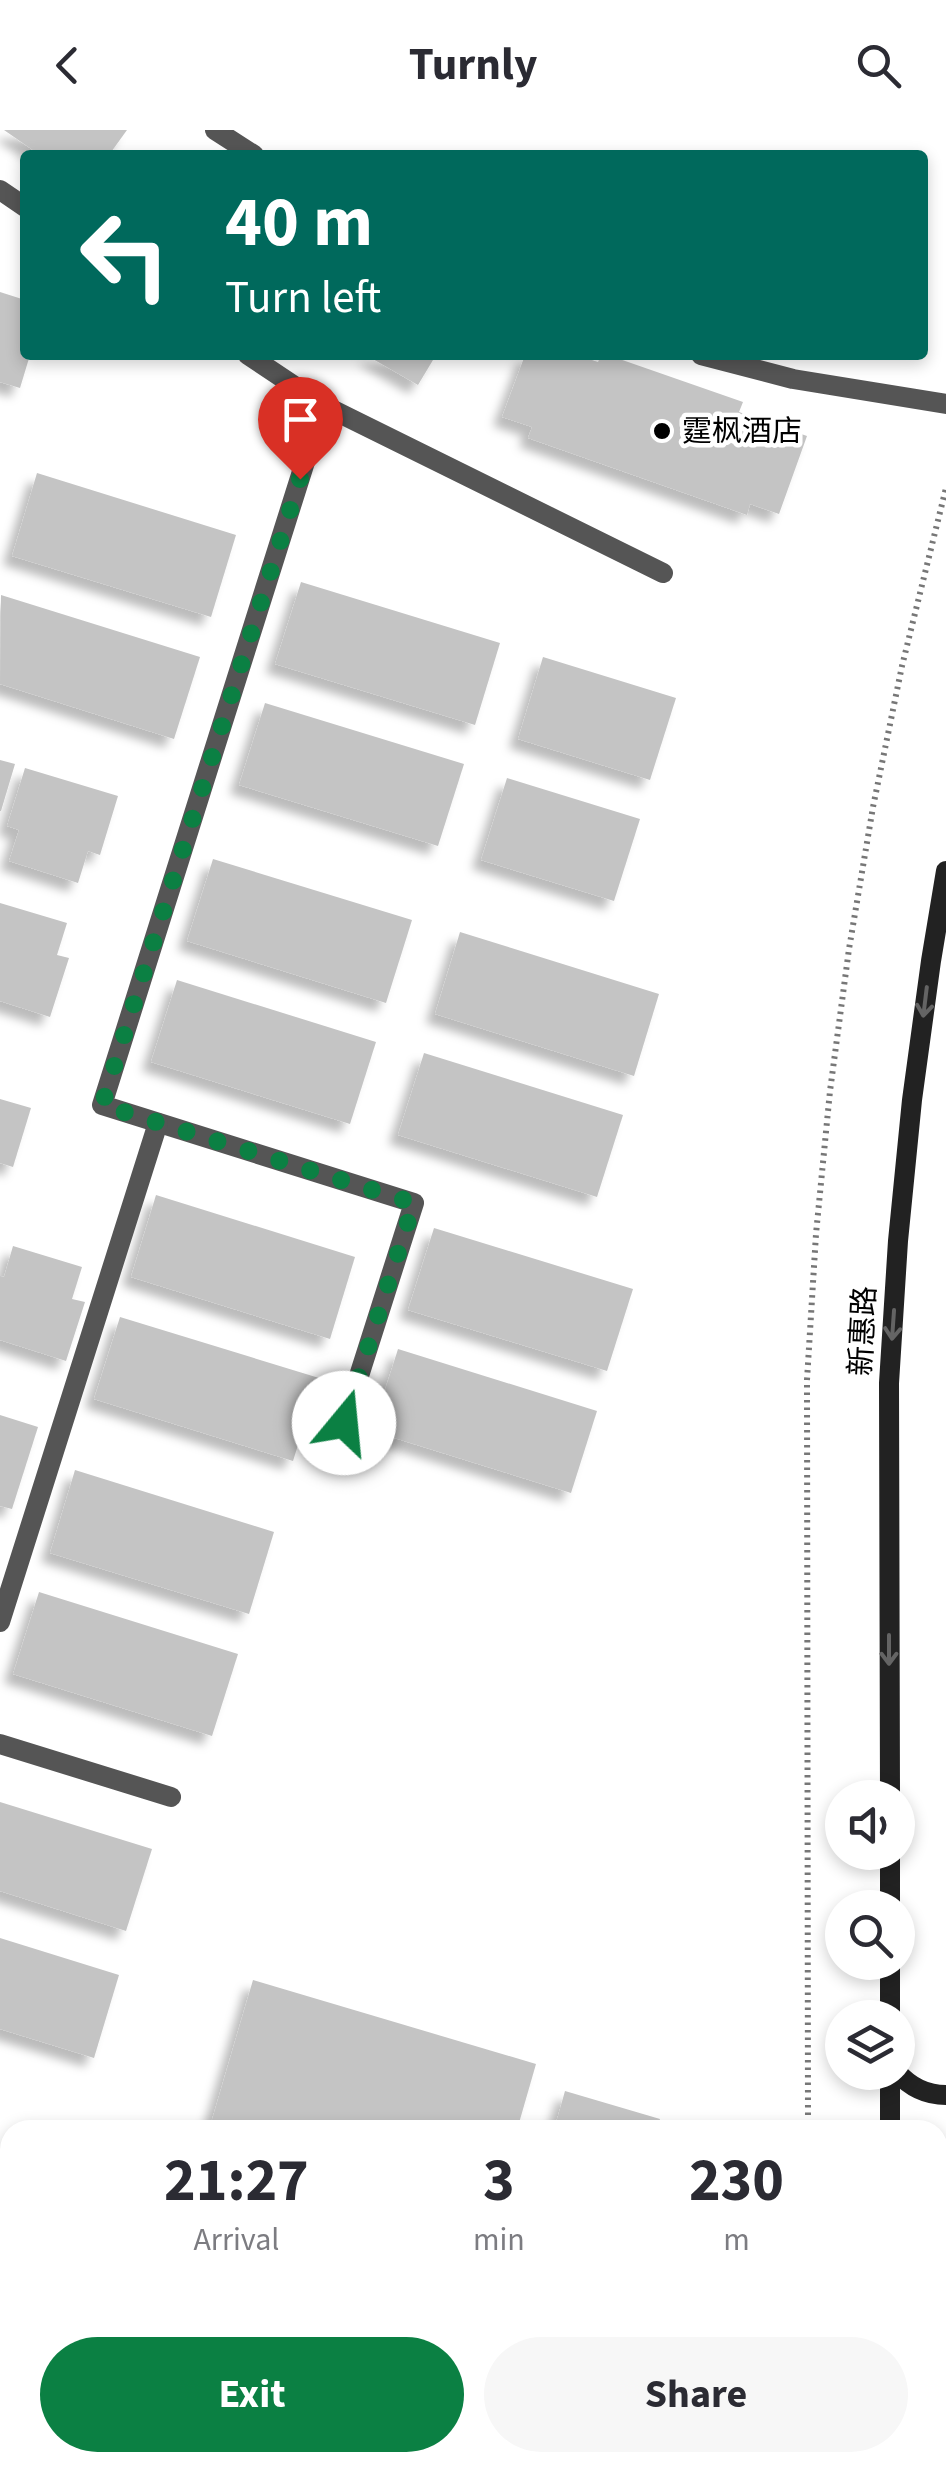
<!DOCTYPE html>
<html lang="en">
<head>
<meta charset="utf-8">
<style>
  body { margin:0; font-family:"Source Sans 3","Noto Sans SC",sans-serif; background:#f7f7f7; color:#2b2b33; height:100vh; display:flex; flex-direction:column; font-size:38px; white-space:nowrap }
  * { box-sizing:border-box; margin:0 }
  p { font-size:32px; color:#7c7c81 }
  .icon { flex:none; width:55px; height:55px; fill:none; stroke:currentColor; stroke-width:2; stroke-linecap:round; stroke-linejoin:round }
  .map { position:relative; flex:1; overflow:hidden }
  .details { position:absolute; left:0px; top:1990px; width:948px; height:352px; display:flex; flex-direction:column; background:#fff; border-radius:30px 30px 0 0; box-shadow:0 5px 15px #0003 }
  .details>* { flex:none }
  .hud { position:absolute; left:20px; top:20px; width:908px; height:210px; border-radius:10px; box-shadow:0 5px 15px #0003; background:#00695c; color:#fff; overflow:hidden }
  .buttons { position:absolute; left:825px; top:1650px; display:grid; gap:20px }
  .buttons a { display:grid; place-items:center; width:90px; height:90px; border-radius:50%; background:#fff; box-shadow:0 5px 15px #0003; font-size:50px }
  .pin { position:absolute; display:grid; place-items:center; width:85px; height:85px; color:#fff; margin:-102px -42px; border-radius:50% 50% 50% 0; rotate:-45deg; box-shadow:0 0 10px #0007 }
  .pin .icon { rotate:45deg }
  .me { position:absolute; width:110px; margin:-55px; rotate:17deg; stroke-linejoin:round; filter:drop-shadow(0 0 8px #0008) }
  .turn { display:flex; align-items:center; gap:35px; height:210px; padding:0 40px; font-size:45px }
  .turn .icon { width:130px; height:130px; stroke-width:2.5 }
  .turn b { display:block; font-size:70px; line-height:85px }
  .eta { display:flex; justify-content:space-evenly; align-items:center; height:170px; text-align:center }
  .eta b { font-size:60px; font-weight:700; line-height:70px }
  .cta { display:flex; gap:20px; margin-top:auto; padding:20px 40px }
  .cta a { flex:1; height:115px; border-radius:60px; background:#0b8043; color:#fff; font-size:40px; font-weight:700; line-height:115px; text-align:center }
  .cta a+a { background:#f7f7f7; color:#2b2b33 }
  header { display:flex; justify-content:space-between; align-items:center; height:130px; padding:0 40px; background:#fff; font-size:45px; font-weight:700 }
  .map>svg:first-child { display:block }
  .building { fill:#c4c4c4; filter:url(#shadow) }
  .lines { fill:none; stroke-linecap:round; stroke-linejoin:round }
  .path { stroke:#777; stroke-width:6; stroke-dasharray:2.5 5; stroke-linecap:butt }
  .lane { stroke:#555; stroke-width:20 }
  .secondary { stroke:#222; stroke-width:20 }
  .oneway { stroke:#646464 }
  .route { stroke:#0b8043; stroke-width:18; stroke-dasharray:0 32.4 }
  .poi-dot { fill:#000; stroke:#fff; stroke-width:4 }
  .labels { text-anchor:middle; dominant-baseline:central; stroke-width:9; stroke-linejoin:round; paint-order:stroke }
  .poi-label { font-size:30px; fill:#000; stroke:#fff; text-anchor:start }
  .street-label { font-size:30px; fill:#000; stroke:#fff }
</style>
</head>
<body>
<header><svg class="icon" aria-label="back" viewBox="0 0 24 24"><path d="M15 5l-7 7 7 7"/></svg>Turnly<svg class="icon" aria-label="search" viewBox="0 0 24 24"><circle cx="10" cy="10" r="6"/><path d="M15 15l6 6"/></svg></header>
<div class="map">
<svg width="946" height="2341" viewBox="0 0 946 2341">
  <defs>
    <filter id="shadow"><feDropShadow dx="-9" dy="9" stdDeviation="5" flood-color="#0004"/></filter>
  </defs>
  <rect width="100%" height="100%" fill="#fff"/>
  <g class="building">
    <polygon points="4,0 127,0 109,25 40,25"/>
    <polygon points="0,162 25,170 25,225 30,225 20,258 0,252"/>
    <polygon points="366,225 436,225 418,255"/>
    <polygon points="525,225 577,225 598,232 601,225 608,225 743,272 739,282 807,306 779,384 750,374 747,385 528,308 532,297 502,287"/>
    <polygon points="37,343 236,405 211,487 12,426"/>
    <polygon points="301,452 500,513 475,595 275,534"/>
    <polygon points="1,465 200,527 174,609 0,554"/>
    <polygon points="543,527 676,568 650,650 518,609"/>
    <polygon points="265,573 464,634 438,716 239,655"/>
    <polygon points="0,630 15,634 1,681 0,681"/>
    <polygon points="25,638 118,666 100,725 88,721 78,753 9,731 19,700 7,696"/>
    <polygon points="507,648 640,689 614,771 481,730"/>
    <polygon points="213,729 412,790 386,873 187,811"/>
    <polygon points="0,773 67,793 57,825 69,828 50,887 0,871"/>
    <polygon points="460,802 659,864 634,946 435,884"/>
    <polygon points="177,850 376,912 350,994 151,932"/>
    <polygon points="424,923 623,985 597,1067 398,1005"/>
    <polygon points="0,969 31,978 13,1037 0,1033"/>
    <polygon points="156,1065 355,1127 330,1209 131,1147"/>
    <polygon points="434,1098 633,1159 607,1241 408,1180"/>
    <polygon points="13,1116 82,1137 72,1169 85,1172 66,1231 0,1210 0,1146 4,1147"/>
    <polygon points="120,1187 319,1248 293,1331 94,1269"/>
    <polygon points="398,1219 597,1281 571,1363 372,1301"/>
    <polygon points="0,1285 38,1297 12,1379 0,1376"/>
    <polygon points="75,1340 274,1402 249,1484 50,1423"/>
    <polygon points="39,1462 238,1524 212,1606 13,1544"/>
    <polygon points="0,1672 152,1719 126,1801 0,1761"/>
    <polygon points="0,1808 119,1845 94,1928 0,1899"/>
    <polygon points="253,1850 536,1934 517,2000 209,2000"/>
    <polygon points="565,1961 660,1989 657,2000 554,2000"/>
  </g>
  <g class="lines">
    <polyline class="path" points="808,2000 807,1250 816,1104 830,961 849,819 873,677 902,536 946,358"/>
    <g class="lane">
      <polyline points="215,0 254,25"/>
      <polyline points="0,60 25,77"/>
      <polyline points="248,225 323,275 663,443"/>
      <polyline points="701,225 793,249 946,274"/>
      <polyline points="323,275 102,975 414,1073 344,1293"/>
      <polyline points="0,1492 158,993"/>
      <polyline points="0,1614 171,1667"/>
    </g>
    <g class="secondary">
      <polyline points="890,1668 889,1253 898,1111 912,970 931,831 946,741"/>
      <polyline points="890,1722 890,1778"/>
      <polyline points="890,1832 890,1888"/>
      <polyline points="890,1942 890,2000"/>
      <path d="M897,1942C910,1957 926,1965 946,1965"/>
      <polyline points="0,2168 10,2172"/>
      <polyline points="0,2253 10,2256"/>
      <polyline points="250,2332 277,2341"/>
      <polyline points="514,2332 542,2341"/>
      <polyline points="891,2332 891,2341"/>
    </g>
  </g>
  <defs><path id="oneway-shaft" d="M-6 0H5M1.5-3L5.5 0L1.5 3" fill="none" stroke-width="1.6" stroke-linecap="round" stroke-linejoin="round" transform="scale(2.5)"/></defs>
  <g class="oneway">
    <use href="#oneway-shaft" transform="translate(925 872) rotate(97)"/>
    <use href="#oneway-shaft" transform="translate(893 1195) rotate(94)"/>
    <use href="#oneway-shaft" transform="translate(889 1520) rotate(90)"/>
  </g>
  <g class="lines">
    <polyline class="route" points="300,349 102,975 414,1073 344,1293"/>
  </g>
  <circle class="poi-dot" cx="662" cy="301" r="10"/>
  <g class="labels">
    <g class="poi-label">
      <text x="682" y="301">霆枫酒店</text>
    </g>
    <g class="street-label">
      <text transform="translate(863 1201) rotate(-87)">新惠路</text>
    </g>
  </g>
</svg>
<div class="buttons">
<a><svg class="icon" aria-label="sound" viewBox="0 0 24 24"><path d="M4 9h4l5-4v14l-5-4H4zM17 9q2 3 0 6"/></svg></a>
<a><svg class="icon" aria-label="search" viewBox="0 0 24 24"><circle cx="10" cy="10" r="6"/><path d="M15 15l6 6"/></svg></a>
<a><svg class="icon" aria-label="layers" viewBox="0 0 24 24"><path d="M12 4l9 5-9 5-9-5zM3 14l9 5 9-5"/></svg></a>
</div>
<div class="pin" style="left:300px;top:349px;background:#d93025"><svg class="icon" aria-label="arrive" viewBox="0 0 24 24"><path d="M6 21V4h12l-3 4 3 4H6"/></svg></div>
<svg class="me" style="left:344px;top:1293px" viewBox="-20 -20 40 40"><circle r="19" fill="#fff"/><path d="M0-13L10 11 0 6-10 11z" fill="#0b8043"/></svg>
<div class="hud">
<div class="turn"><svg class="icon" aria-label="left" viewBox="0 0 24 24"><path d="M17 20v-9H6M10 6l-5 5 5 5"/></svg><div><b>40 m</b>Turn left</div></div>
</div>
<section class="details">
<div class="eta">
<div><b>21:27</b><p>Arrival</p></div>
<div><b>3</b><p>min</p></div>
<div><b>230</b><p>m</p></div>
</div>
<div class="cta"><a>Exit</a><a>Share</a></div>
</section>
</div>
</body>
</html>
